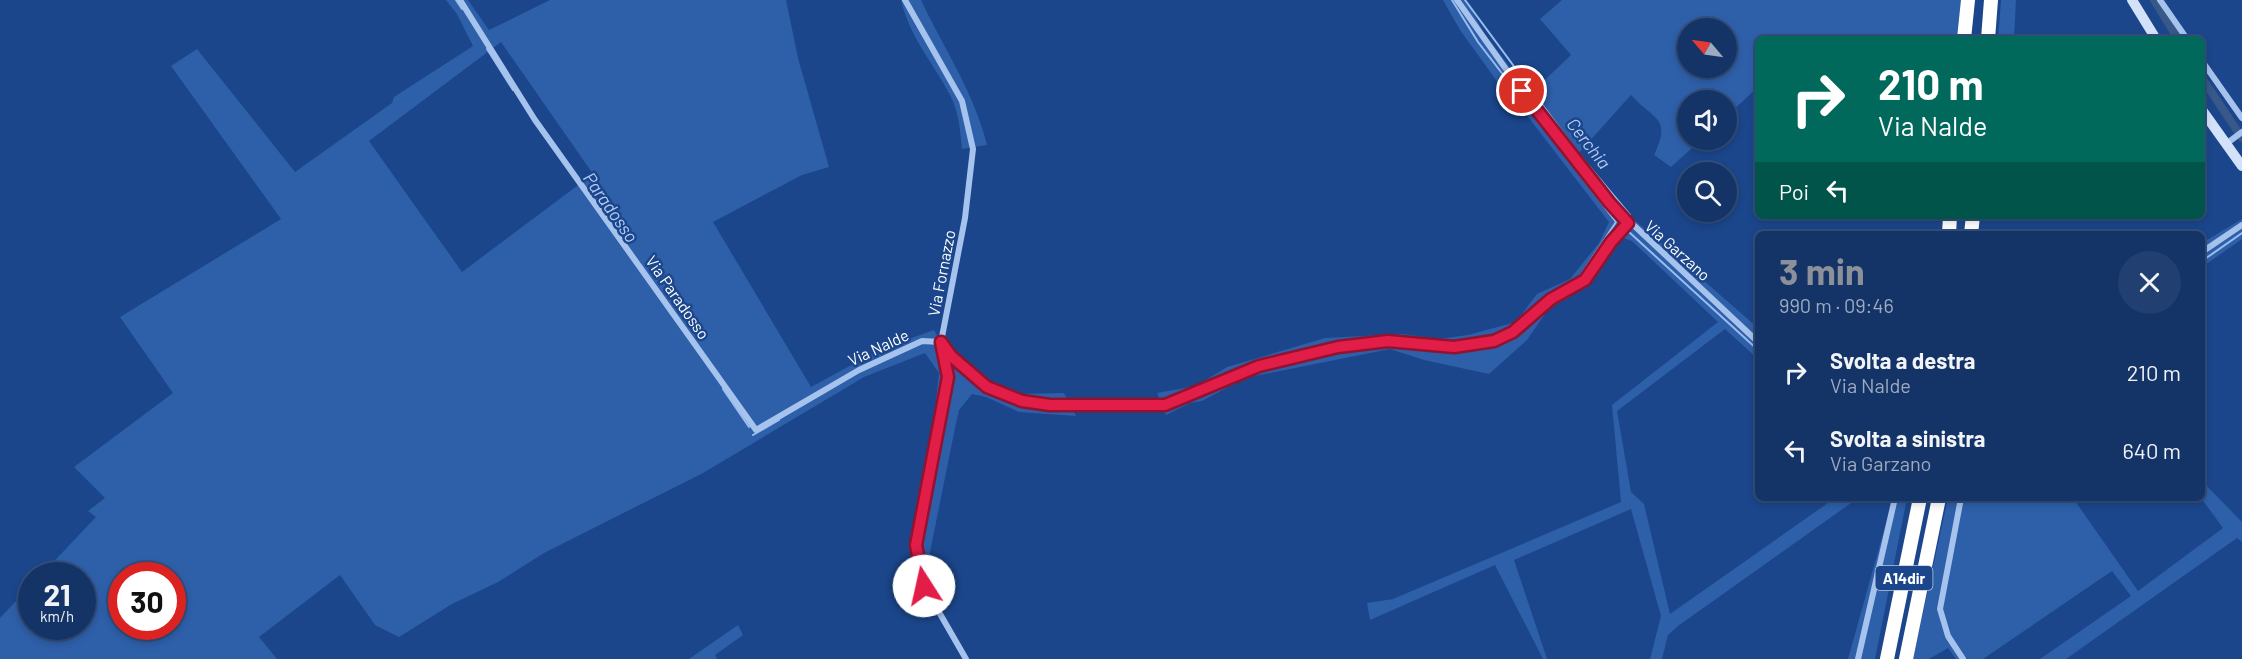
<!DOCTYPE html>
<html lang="it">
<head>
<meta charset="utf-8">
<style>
  body { margin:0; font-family:Barlow,sans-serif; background:#213f71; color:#f1f3f6; height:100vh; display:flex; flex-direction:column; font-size:22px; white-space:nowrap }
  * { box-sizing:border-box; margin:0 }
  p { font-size:20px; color:#9daac0 }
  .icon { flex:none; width:33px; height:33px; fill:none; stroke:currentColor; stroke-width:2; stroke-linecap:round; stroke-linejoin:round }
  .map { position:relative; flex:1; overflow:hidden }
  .sheet { position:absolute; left:1755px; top:231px; width:450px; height:270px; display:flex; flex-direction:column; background:#143468; border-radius:9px; box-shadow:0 3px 9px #0003,0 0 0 2px #334f7c }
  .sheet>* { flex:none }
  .top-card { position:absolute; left:1755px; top:36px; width:450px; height:183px; border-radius:9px; box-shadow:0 3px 9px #0003,0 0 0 2px #334f7c; background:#00695c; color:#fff; overflow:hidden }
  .needle { width:39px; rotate:299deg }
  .fabs { position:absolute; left:1677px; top:18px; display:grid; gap:12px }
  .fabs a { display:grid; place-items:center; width:60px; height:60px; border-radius:50%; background:#143468; box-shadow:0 3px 9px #0003,0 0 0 2px #334f7c; font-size:30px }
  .speed { position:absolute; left:18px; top:562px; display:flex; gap:12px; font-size:30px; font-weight:700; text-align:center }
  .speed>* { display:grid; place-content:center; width:78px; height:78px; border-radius:50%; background:#143468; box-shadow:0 3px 9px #0003,0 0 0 2px #334f7c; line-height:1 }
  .speed small { font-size:15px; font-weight:400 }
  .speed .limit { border:9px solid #d22; background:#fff; color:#111 }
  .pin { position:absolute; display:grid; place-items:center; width:51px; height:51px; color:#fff; margin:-26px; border:3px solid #fff; border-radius:50%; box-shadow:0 2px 6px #0007 }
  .me { position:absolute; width:66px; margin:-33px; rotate:350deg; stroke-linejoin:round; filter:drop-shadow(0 0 4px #0008) }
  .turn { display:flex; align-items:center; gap:21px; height:126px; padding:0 24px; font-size:27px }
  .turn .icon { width:78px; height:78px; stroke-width:2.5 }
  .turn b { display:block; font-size:42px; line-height:51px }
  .then { display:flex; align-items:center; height:57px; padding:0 24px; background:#0003; gap:12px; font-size:22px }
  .round { display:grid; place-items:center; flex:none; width:63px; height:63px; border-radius:32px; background:#213f71 }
  .summary { display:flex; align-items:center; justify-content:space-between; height:102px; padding:0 24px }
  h1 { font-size:36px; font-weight:700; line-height:45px; color:#8c9099 }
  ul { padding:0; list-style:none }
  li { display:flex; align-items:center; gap:18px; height:78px; padding:0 24px }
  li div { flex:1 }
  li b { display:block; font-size:22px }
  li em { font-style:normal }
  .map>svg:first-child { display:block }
  .green { fill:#2e5fa9; fill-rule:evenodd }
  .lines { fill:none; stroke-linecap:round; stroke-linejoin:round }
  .stream { stroke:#99bdef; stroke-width:2 }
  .canal { stroke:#38588a; stroke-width:8 }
  .street { stroke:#a6c3ed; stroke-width:6 }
  .secondary { stroke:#d3e1f9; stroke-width:10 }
  .highway { stroke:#fff; stroke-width:14 }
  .route-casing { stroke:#92132f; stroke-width:15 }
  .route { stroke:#e11d48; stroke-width:10 }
  .labels { text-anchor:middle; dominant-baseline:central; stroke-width:5; stroke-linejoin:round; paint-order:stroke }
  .shield { fill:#1b468b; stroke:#bbc8dc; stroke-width:1.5 }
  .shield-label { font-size:15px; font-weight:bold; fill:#fff }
  .street-label { font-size:16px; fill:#fff; stroke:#1b468b }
  .water-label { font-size:18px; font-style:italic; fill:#b2cdf4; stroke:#1b468b }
</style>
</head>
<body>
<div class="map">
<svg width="2242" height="659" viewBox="0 0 2242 659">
  <rect width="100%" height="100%" fill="#1b468b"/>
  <g class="green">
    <path d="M446,0H468L489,30L550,0H786L798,58L829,167L802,175L713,222L811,387L881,349L934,330L954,366L1017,394L1064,393L1076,416L1019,412L986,397L972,394L959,410L955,428L929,557L931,568L910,557L932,438L939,373L925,353L864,377L703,473L544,553L498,582L452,604L399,637L375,625L340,575L259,637L277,659H0V618L31,585L32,627H82V576H40L96,517L88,511L105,498L74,467L173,393L120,317L281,219L171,66L197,49L295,172L392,103L394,97L473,46L457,14ZM501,42L593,174L462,272L369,141ZM122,576H172V627H122Z"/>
    <path d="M901,0H921C944,49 974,92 987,145L962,149C960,130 959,112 950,95C932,61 910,38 901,0Z"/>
    <path d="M1443,0H1466L1484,33L1530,94L1571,55L1540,19L1562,0H1961L1959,39H1758V87L1727,116L1726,100H1688V140H1701L1671,167L1654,155C1672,116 1654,121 1631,95L1577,155L1615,203L1758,328V359L1725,329L1617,411L1631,492L1644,504L1670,614L1835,498H1858L1678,626L1668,635L1662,659H1650L1661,616L1631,509L1514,560L1547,659H1543L1495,565L1370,620L1367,603L1393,599L1621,502L1612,405L1718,322L1632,241L1623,238L1593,278L1567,299L1549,308L1527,340L1489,374L1424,360L1390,349L1245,378L1202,401L1190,403L1166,415L1157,393L1196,386L1227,367L1325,338L1403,334L1439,339L1468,335L1516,322L1537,294L1570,279L1599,243L1609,222L1525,113L1517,109L1460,30ZM1688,28H1726V68H1688Z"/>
    <polygon points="2001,0 2016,0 2014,39 1998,39"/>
    <polygon points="2242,219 2242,239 2202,267 2202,243"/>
    <polygon points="2202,481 2242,522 2242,542 2237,538 2066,659 2040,659 2131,596 2112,571 1983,659 1956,659 1948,648 1929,659 1913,659 1948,498 2073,498 2138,591 2223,528 2201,498"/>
    <polygon points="1893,498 1907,498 1875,659 1848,659"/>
    <polygon points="738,625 743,635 715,655 717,659 689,659"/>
  </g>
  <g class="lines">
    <g class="stream">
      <polyline points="456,0 462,9"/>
      <polyline points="1452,0 1478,42 1616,222 1578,279 1540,303"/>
      <polyline points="1465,0 1578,153 1630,215"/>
      <polyline points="487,49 513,90"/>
      <polyline points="1629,232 1758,350"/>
      <polyline points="2202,261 2242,233"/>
      <polyline points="723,389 749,427"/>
      <polyline points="753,435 779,420"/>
    </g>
    <g class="canal">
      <polyline points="2154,0 2178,39"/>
      <polyline points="2202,78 2242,138"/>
    </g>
    <g class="street">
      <polyline points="460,0 535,120 756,430 859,370 922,341 941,342 951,356 987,387 1022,401 1051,405 1165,405 1259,366 1338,347 1388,341 1454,347 1494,341 1513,332 1551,299 1585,280 1611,242 1628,223"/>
      <polyline points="905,0 962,101 973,149 965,218 941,342 948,377 917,545 924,586 966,659"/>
      <polyline points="1457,0 1508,72 1609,202 1758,342"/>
      <polyline points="2160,0 2187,39"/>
      <polyline points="2202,61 2242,118"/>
      <polyline points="2226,144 2242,132"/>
      <polyline points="2202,252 2242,225"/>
      <polyline points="1961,498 1940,609 1948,636 1963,659"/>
      <polyline points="1858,659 1895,498"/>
    </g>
    <g class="secondary">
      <polyline points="2132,0 2156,39"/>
      <polyline points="2202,110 2242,166"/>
    </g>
    <g class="highway">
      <polyline points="1964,39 1968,0"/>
      <polyline points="1988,39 1991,0"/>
      <polyline points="1949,234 1950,216"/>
      <polyline points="1971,234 1973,216"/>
      <polyline points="1887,659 1920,498"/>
      <polyline points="1906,659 1939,498"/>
    </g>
  </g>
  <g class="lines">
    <g class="route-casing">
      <polyline id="route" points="924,586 916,545 948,377 941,342 951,356 987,387 1022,401 1050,405 1165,405 1259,366 1338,347 1388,341 1454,347 1494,341 1513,332 1551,299 1585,280 1611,242 1628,223 1609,202 1522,91"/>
    </g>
    <use href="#route" class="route"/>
  </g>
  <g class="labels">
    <rect class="shield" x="1875.5" y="566" width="57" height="24" rx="4.5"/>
    <g class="shield-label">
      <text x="1904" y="578">A14dir</text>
    </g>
    <g class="street-label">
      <text transform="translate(1678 250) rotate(42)">Via Garzano</text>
      <text transform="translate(941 273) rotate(-79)">Via Fornazzo</text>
      <text transform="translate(678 297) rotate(55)">Via Paradosso</text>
      <text transform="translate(878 347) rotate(-25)">Via Nalde</text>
    </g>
    <g class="water-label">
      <text transform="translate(1589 143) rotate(52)">Cerchia</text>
      <text transform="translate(611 207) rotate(55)">Paradosso</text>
    </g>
  </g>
</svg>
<div class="fabs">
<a><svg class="needle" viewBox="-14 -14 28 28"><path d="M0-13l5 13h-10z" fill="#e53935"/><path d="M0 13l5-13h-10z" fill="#9daac0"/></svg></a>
<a><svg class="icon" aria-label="sound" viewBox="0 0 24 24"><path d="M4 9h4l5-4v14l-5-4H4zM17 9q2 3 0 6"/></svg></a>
<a><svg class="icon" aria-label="search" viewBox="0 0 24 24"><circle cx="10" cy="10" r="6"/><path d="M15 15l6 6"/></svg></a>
</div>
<div class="speed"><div>21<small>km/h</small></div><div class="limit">30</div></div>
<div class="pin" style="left:1522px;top:91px;background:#d93025"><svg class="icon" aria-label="arrive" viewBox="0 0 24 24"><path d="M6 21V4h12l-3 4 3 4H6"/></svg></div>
<svg class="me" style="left:924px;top:586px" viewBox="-20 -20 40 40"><circle r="19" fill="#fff"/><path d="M0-13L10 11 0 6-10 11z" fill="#e11d48"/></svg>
<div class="top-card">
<div class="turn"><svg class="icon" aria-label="right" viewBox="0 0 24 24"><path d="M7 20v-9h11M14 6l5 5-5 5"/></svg><div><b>210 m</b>Via Nalde</div></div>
<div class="then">Poi<svg class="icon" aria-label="left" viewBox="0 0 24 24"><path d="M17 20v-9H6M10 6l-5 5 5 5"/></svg></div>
</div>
<section class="sheet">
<div class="summary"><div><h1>3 min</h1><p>990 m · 09:46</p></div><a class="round"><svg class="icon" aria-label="close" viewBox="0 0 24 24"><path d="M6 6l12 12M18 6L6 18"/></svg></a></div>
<ul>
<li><svg class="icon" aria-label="right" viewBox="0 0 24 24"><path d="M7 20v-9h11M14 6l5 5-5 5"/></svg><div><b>Svolta a destra</b><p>Via Nalde</p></div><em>210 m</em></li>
<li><svg class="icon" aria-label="left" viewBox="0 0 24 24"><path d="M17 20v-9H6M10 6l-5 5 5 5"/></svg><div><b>Svolta a sinistra</b><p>Via Garzano</p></div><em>640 m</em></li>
</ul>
</section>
</div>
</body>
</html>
